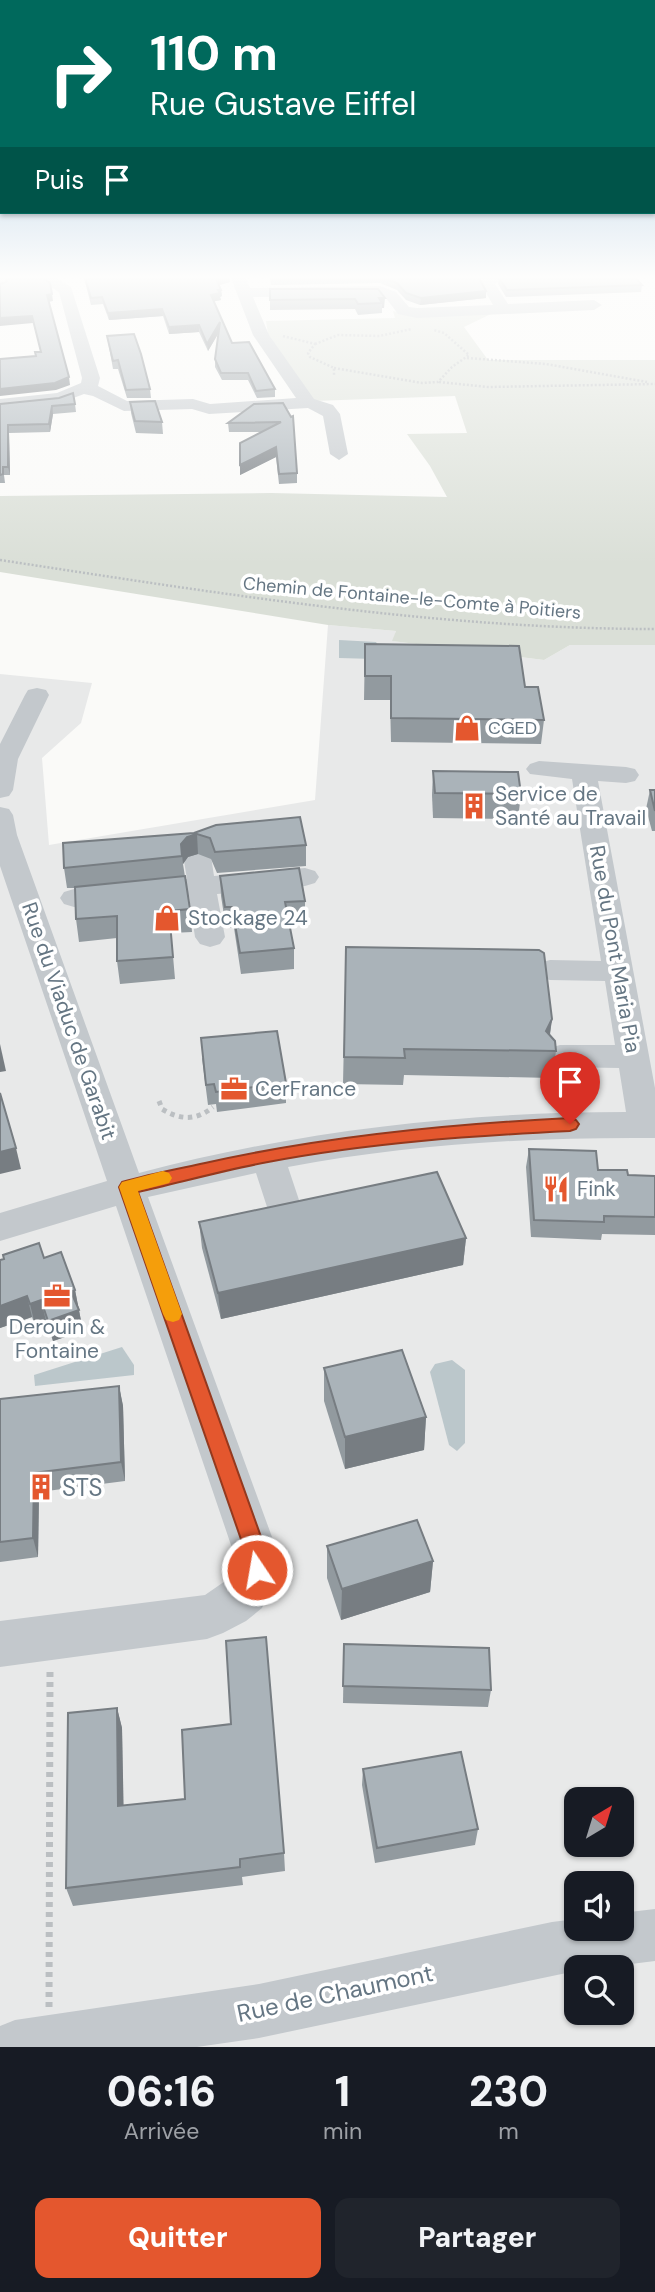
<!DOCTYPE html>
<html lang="fr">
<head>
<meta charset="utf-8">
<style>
  body { margin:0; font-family:"DM Sans",sans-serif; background:#20242c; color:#f1f3f6; height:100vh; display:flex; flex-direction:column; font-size:26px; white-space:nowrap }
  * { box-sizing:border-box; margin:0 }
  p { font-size:23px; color:#9ea1a6 }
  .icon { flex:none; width:38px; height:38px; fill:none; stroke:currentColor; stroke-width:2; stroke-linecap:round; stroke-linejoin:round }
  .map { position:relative; height:2047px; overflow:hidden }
  .drawer { display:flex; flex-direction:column; background:#171b24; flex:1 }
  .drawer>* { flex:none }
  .banner { position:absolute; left:0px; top:0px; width:656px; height:214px; box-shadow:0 2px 5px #0004; background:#00695c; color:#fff; overflow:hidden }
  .needle { width:46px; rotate:38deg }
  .fabs { position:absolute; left:564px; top:1787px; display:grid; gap:14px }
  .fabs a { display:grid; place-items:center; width:70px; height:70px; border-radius:14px; background:#171b24; box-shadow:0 2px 5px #0004; font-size:35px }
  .pin { position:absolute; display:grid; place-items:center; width:60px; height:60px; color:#fff; margin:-72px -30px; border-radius:50% 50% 50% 0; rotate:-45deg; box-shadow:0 0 7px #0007 }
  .pin .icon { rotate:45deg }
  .me { position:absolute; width:77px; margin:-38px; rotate:348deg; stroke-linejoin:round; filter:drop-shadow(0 0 5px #0008) }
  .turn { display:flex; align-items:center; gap:24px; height:147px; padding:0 35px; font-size:32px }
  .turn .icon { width:91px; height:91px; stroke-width:2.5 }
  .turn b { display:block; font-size:49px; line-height:60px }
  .then { display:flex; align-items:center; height:66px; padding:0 35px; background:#0003; gap:14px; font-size:26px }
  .eta { display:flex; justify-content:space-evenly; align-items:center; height:119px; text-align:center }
  .eta b { font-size:42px; font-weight:800; line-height:49px }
  .button { display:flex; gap:14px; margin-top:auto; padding:14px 35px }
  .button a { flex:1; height:80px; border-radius:14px; background:#e4572e; color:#fff; font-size:28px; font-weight:800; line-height:80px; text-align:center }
  .button a+a { background:#20242c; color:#f1f3f6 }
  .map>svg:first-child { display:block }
  .built { fill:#e8e9e9; fill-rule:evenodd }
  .green { fill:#dadfd7 }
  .water { fill:#bbc7cb }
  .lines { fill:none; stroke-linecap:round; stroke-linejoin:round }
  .path-far2 { stroke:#bbbfc2; stroke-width:2.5; stroke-dasharray:2 2; stroke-linecap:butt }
  .path-far1 { stroke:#bbbfc2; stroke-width:5; stroke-dasharray:4.5 4.5; stroke-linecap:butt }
  .path { stroke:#bbbfc2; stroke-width:7; stroke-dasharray:5 5; stroke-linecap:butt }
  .minor { fill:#c3c8cc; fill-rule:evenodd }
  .wall { fill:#929a9f }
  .shaded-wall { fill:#777d82 }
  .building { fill:#aab3b9; stroke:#777d82; stroke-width:2 }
  .route { fill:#e4572e; stroke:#94391e; stroke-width:2 }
  .slow { fill:#f59e0b }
  .labels { text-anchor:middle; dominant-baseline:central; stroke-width:7; stroke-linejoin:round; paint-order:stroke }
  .far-street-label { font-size:18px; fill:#657683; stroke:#fff }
  .far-poi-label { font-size:18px; fill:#657683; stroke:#fff; text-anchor:start }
  .poi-label { font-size:21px; fill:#657683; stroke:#fff; text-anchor:start }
  .street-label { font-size:21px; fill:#657683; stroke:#fff }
  .near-poi-label { font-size:24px; fill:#657683; stroke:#fff; text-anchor:start }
  .near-street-label { font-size:24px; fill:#657683; stroke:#fff }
</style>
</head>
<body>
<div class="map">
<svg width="655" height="2047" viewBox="0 0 655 2047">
  <rect width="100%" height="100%" fill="#fafaf8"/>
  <path class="built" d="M328,625L396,631L393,641L544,660L570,645H655V2047H0V674L92,683L81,723L42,758L49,845L315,800ZM576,1799H621V1844H576ZM576,1883H621V1928H576ZM576,1967H621V2012H576Z"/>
  <polygon class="green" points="393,311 405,314 495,312 464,327 488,360 655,360 655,645 570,645 544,660 392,641 396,631 328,625 0,572 0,496 271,493 447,497 430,466 407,434 467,433 455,396 313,401 268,334 266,321 395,318"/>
  <g class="water">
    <polygon points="339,640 376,642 378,645 374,659 339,658"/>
    <polygon points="122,1347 134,1365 134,1375 35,1386 34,1375"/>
    <polygon points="452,1360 465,1370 465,1443 457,1451 449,1445 430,1372 435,1364"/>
  </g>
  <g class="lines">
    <g class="path-far2">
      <polyline points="283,336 315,344 308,353 310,357 334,368 334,376"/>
      <polyline points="315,344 338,335 379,336 412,329"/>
      <polyline points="467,358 546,364 647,382"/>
      <polyline points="334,368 422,383 438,382 452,367 469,355 444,333 434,330"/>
      <polyline points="439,382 488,387 655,384"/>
      <path d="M0,560C217,593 435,629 655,629"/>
    </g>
    <path class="path-far1" d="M159,1101L162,1109C180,1120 196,1121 213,1107"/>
    <polyline class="path" points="49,2007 50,1669"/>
    <g class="minor">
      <polygon points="0,278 11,278 5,288 0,290"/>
      <polygon points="37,278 56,278 71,287 100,378 98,386 127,401 193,399 210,404 296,398 253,335 231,278 246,278 250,288 380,286 396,292 409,307 417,308 493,305 480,282 482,278 501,278 495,284 508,304 594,300 602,305 594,310 417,318 398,314 386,298 378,296 253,297 269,335 314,399 333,405 340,414 348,454 339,460 330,454 323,416 308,408 209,414 192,409 124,411 93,396 84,394 60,403 0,409 0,399 57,393 81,383 82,378 59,292"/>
      <polygon points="37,688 46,690 49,695 18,759 13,790 9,796 0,798 0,744 25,695 28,690"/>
      <path d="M539,761L626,767L635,769L639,775L635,781L626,783L598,781L655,1088V1138C532,1137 410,1144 288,1167L300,1203L295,1213L282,1217L269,1213L256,1173L148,1197L276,1548V1574L262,1608L246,1621L223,1633L207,1639L0,1667V1621L205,1595L231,1577L232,1548L116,1206L0,1241V1213L107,1181L0,866V807L9,809L13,815L17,835L139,1173C298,1131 462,1112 626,1112L619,1068L560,1067L549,1064L544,1056L549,1048L560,1045H615L605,981L550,980L539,977L535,970L539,963L550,960L601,961L572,779L530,774L526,769L530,764Z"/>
      <polygon points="195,835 205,837 209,843 214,876 305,868 315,871 319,877 315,883 305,886 217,894 225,937 220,944 210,947 200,944 195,937 189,896 74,907 64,904 60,898 64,892 74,889 187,879 181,843 185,837"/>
      <polygon points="655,1909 655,1961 607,1967 576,1967 576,1971 259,2038 197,2047 0,2047 0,2026 15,2020 259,1984 552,1922 576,1919 576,1928 621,1928 621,1913"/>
    </g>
  </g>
  <g class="wall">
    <polygon points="84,278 230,278 230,282 219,285 221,290 222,296 220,297 221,300 214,301 232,343 275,389 275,397 257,398 248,380 222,380 215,367 215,359 219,332 208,351 199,332 169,334 163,316 109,320 103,304 91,305"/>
    <polygon points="270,278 480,278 486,298 420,305 406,300 397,290 380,283 271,285"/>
    <polygon points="499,278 636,278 642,285 641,292 506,297 498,284"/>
    <polygon points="270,289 378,289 384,308 382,308 382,313 358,315 355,309 270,310"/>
    <polygon points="107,336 150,389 151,398 127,398 118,369 113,369"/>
    <polygon points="130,402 162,422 163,434 136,433 131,413"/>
    <polygon points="283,403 297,473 297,483 279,484 276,457 240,475 240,465 262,432 229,432 228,423"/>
    <polygon points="0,404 75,404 76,412 53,414 50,432 9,433 10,475 4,475 5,483 0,483"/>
    <polygon points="365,644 525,687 544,720 541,744 391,742 390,700 364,700"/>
    <polygon points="433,771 521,794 518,819 433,818 432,795"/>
    <polygon points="650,790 655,790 655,831 652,831 646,809"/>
    <polygon points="194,833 306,845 306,866 217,873 211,859 198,854 188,857 183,864 190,909 192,932 171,933 175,979 120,984 117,961 117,938 79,942 76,919 75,888 67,888 64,868"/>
    <polygon points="220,876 305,901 305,922 289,923 294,948 294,969 241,974 234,928 226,928 221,896"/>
    <polygon points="346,947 552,1019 550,1035 556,1051 552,1078 404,1075 403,1085 343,1084"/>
    <polygon points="202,1058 286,1083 286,1103 217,1112 216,1104 208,1105"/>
    <polygon points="529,1149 598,1170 628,1175 655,1176 655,1235 602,1234 601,1240 531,1237 526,1167"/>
    <polygon points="199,1222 466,1238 463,1265 221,1319 202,1248"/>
    <polygon points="44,1258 75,1290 83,1331 53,1341 46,1321 35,1325 32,1317 0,1328 0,1260"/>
    <polygon points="324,1368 426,1417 424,1450 345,1469 324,1401"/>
    <polygon points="119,1386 123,1406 125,1481 39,1492 38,1557 0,1562 0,1399"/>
    <polygon points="327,1546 433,1561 430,1592 341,1620 327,1578"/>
    <polygon points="344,1644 491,1690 488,1707 343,1703"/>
    <polygon points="117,1708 122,1728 123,1806 185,1799 231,1724 284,1853 285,1871 242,1877 243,1885 73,1906 66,1888"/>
    <polygon points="363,1769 478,1829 475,1845 375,1863 362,1785"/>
  </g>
  <g class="shaded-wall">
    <polygon points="220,278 230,278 230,282 216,286 216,279"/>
    <polygon points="218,290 221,290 222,296 220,297 221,300 211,302 211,295"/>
    <polygon points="486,291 486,298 420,305 421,298"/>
    <polygon points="52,294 53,301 48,302 47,295"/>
    <polygon points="379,298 385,298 384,308 382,308 382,303"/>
    <polygon points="162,309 163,316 109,320 108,313"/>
    <polygon points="32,316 33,323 0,326 0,318"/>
    <polygon points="220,322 221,329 208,351 207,344"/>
    <polygon points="199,325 199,332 169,334 169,327"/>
    <polygon points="69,377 70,385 56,390 0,396 0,389"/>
    <polygon points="52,406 53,414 50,432 49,424"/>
    <polygon points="8,425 9,433 10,475 8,467"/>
    <polygon points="276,447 276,457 240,475 240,465"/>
    <polygon points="197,834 198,854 188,857 183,864 181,844 187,837"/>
    <polygon points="552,1019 548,1046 546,1031"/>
    <polygon points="0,1044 6,1071 0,1072"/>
    <polygon points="16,1148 21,1169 0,1174 0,1152"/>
    <polygon points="466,1238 463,1265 221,1319 218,1293"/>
    <polygon points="75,1290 83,1331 53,1341 48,1321 71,1292"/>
    <polygon points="27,1296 32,1317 0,1328 0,1306"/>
    <polygon points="41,1300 46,1321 35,1325 30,1304"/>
    <polygon points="119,1386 123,1406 125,1481 121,1462"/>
    <polygon points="426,1417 424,1450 345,1469 345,1437"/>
    <polygon points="34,1473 39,1492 38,1557 33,1538"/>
    <polygon points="433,1561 430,1592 341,1620 342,1589"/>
    <polygon points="117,1708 122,1728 124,1825 118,1806"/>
  </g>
  <g class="building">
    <polygon points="8,278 43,278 50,283 52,294 47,295 69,377 55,383 0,389 0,359 36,356 35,352 41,352 32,316 0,318 0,284 6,282"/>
    <polygon points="85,278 220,278 216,279 221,290 218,290 220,293 211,295 232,343 249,342 275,389 256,391 248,373 221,373 215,359 220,322 207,344 199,325 169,327 162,309 108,313 102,297 91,298"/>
    <polygon points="385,278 479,278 486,291 421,298 406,293 397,283"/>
    <polygon points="499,278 636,278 642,285 507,290"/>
    <polygon points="270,289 378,289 385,298 379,298 382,303 358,304 355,299 270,300"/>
    <polygon points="134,334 141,354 150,389 126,390 118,360 113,361 107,336"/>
    <polygon points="73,393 75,404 52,406 49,424 8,425 8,467 3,467 3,474 0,475 0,404 59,398"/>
    <polygon points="155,401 162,422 135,421 130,402"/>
    <polygon points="283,403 291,417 293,416 297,473 279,474 276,447 240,465 240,443 281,422 228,423 254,404"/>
    <polygon points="365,644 519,646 525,687 538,687 544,720 391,718 391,676 365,676"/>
    <polygon points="433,771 518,772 521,794 435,793"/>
    <polygon points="650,790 655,790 655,811"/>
    <polygon points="300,817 306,845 215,852 210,838 197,834 187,837 181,844 182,856 64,868 63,843 194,833 216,825"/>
    <polygon points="299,868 305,901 285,902 294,948 240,953 232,907 225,907 220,876"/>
    <polygon points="185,876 190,909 169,911 173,957 117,961 117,916 76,919 75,887"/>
    <polygon points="346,947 539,950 544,953 552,1019 546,1031 555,1041 556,1051 404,1049 405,1058 344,1057"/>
    <polygon points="277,1031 286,1083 216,1092 214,1084 206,1085 201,1038"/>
    <polygon points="0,1093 16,1148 0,1152"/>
    <polygon points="529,1149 596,1151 598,1170 627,1170 628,1175 655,1176 655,1217 604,1216 604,1222 534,1220"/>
    <polygon points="437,1172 466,1238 218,1293 199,1222"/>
    <polygon points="39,1243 44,1258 61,1252 75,1290 71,1292 79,1310 48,1321 41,1300 30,1304 27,1296 0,1306 0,1260 4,1259 3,1255"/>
    <polygon points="402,1350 426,1417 345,1437 324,1368"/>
    <polygon points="119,1386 121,1462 34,1473 33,1538 0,1542 0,1399"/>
    <polygon points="417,1520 433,1561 342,1589 327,1546"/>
    <polygon points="266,1637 284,1853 240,1859 240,1867 66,1888 68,1713 117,1708 118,1806 185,1799 182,1730 231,1724 226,1641"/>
    <polygon points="344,1644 489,1648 491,1690 343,1686"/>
    <polygon points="461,1752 478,1829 377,1848 363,1769"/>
  </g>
  <linearGradient id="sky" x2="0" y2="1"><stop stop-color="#96bcdc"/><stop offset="0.49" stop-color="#fdfdfc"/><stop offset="1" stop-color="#fdfdfc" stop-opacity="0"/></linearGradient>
  <rect width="655" height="565" fill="url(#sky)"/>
  <path class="route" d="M570,1118L576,1120L579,1124L576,1129L570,1131C469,1136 368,1143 268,1162C225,1170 182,1182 138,1192L265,1548L268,1570L265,1577L257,1581L250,1577L244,1548L119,1187L122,1182C149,1174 177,1169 205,1163C325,1136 447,1124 570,1118Z"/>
  <polygon class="slow" points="163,1171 169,1173 172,1178 169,1183 138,1191 182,1314 179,1320 173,1322 166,1320 163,1314 119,1187 122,1182"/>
  <defs>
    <g id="shop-bare" transform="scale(2.1)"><path d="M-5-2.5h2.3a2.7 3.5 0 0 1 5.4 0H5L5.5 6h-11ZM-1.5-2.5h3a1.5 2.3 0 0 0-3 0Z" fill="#e4572e" stroke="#fff" stroke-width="2.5" paint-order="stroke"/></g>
    <g id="building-bare" transform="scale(2.1)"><path d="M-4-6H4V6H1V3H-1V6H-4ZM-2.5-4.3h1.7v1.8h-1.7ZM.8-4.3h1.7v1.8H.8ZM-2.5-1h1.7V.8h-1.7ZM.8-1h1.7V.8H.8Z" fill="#e4572e" stroke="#fff" stroke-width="2.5" paint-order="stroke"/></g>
    <g id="office-bare" transform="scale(2.1)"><path d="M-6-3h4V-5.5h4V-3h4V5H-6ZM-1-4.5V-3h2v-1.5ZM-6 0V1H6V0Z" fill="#e4572e" stroke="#fff" stroke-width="2.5" paint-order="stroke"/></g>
    <g id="restaurant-bare" transform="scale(2.1)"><path d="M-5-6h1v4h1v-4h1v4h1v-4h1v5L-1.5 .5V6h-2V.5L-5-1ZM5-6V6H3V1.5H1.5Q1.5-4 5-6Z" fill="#e4572e" stroke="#fff" stroke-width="2.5" paint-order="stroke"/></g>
  </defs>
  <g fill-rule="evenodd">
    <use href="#shop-bare" x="467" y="728"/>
    <use href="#building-bare" x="474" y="806"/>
    <use href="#shop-bare" x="167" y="918"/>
    <use href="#office-bare" x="234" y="1089"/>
    <use href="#restaurant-bare" x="556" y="1189"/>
    <use href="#office-bare" x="57" y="1296"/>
    <use href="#building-bare" x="41" y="1487"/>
  </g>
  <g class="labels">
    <g class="far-street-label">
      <text transform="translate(412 598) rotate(5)">Chemin de Fontaine-le-Comte à Poitiers</text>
    </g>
    <g class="far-poi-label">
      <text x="488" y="728">CGED</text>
    </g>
    <g class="poi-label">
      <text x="495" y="794">Service de<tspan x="495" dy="24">Santé au Travail</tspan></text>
      <text x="188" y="918">Stockage 24</text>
      <text x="255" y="1089">CerFrance</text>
      <text x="577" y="1189">Fink</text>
      <text x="57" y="1327" text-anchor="middle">Derouin &amp;<tspan x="57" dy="24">Fontaine</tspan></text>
    </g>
    <g class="street-label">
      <text transform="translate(615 949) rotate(80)">Rue du Pont Maria Pia</text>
      <text transform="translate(69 1021) rotate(71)">Rue du Viaduc de Garabit</text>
    </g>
    <g class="near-poi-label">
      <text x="62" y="1487">STS</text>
    </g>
    <g class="near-street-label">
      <text transform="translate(335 1993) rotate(-12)">Rue de Chaumont</text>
    </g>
  </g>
</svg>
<div class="fabs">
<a><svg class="needle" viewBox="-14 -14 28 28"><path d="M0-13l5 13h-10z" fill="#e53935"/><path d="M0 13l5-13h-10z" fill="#9ea1a6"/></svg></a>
<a><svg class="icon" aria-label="sound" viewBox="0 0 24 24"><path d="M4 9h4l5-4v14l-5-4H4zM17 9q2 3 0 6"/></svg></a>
<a><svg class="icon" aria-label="search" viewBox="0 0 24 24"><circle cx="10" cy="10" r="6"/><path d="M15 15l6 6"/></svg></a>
</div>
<div class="pin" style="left:570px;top:1124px;background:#d93025"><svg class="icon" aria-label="arrive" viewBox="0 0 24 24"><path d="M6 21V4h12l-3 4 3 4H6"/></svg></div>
<svg class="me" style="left:257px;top:1570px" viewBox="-20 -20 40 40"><circle r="17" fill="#e4572e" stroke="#fff" stroke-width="3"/><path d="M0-11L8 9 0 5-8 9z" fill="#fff"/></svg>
<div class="banner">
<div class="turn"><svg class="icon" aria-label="right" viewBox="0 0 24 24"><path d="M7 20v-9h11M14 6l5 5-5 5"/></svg><div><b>110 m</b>Rue Gustave Eiffel</div></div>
<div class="then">Puis<svg class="icon" aria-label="arrive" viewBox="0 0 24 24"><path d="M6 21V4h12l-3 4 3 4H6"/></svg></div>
</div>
</div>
<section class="drawer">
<div class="eta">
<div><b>06:16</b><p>Arrivée</p></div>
<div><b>1</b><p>min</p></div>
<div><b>230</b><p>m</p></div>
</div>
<div class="button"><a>Quitter</a><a>Partager</a></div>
</section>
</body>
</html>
